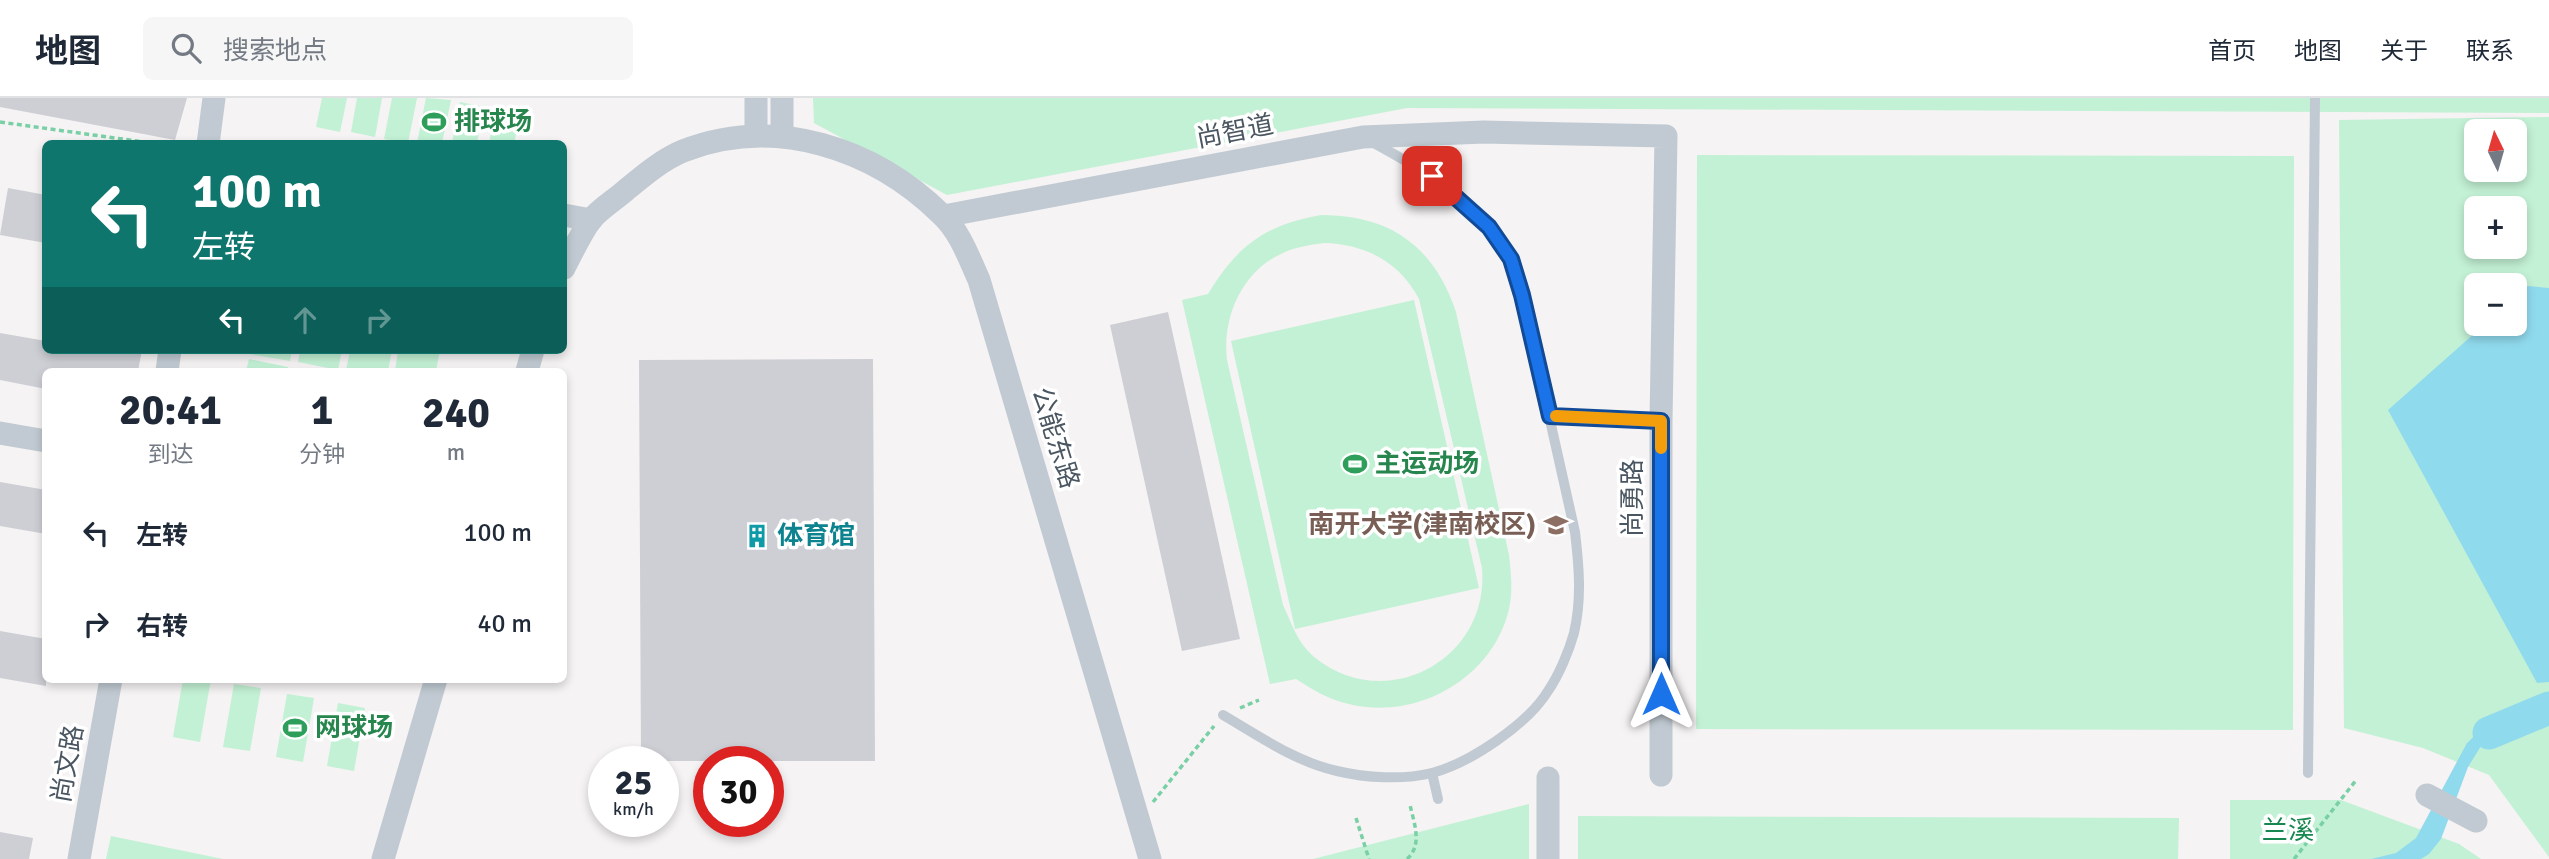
<!DOCTYPE html>
<html lang="zh">
<head>
<meta charset="utf-8">
<style>
  body { margin:0; font-family:Signika,"Noto Sans SC",sans-serif; background:#f6f6f7; color:#1f2937; height:100vh; display:flex; flex-direction:column; font-size:26px; white-space:nowrap }
  * { box-sizing:border-box; margin:0 }
  p { font-size:23px; color:#747a83 }
  .icon { flex:none; width:38px; height:38px; fill:none; stroke:currentColor; stroke-width:2; stroke-linecap:round; stroke-linejoin:round }
  .map { position:relative; flex:1; overflow:hidden }
  .sheet { position:absolute; left:42px; top:270px; width:525px; height:315px; display:flex; flex-direction:column; background:#fff; border-radius:10px; box-shadow:0 4px 10px #0003 }
  .sheet>* { flex:none }
  .guide { position:absolute; left:42px; top:42px; width:525px; height:214px; border-radius:10px; box-shadow:0 4px 10px #0003; background:#0f766e; color:#fff; overflow:hidden }
  .needle { width:46px; rotate:355deg }
  .fabs { position:absolute; left:2464px; top:21px; display:grid; gap:14px }
  .fabs a { display:grid; place-items:center; width:63px; height:63px; border-radius:10px; background:#fff; box-shadow:0 4px 10px #0003; font-size:35px }
  .speed { position:absolute; left:588px; top:648px; display:flex; gap:14px; font-size:35px; font-weight:700; text-align:center }
  .speed>* { display:grid; place-content:center; width:91px; height:91px; border-radius:50%; background:#fff; box-shadow:0 4px 10px #0003; line-height:1 }
  .speed small { font-size:18px; font-weight:400 }
  .speed .limit { border:10px solid #d22; background:#fff; color:#111 }
  .pin { position:absolute; display:grid; place-items:center; width:60px; height:60px; color:#fff; margin:-30px; border-radius:14px; box-shadow:0 4px 10px #0006 }
  .me { position:absolute; width:77px; margin:-38px; rotate:0deg; stroke-linejoin:round; filter:drop-shadow(0 0 5px #0008) }
  .turn { display:flex; align-items:center; gap:24px; height:147px; padding:0 35px; font-size:32px }
  .turn .icon { width:91px; height:91px; stroke-width:2.5 }
  .turn b { display:block; font-size:49px; line-height:60px }
  .lanes { display:flex; align-items:center; height:66px; padding:0 35px; background:#0003; justify-content:center; gap:35px; direction:ltr }
  .lanes .off { opacity:.35 }
  .eta { display:flex; justify-content:space-evenly; align-items:center; height:119px; text-align:center }
  .eta b { font-size:42px; font-weight:700; line-height:49px }
  ul { padding:0; list-style:none }
  li { display:flex; align-items:center; gap:21px; height:91px; padding:0 35px }
  li div { flex:1 }
  li b { display:block; font-size:26px }
  li em { font-style:normal }
  header { display:flex; align-items:center; gap:42px; box-sizing:border-box; height:98px; padding:0 35px; background:#fff; border-bottom:2px solid #e0e1e3 }
  header strong { font-size:33px }
  nav { display:flex; gap:38px; margin-inline-start:auto; font-size:24px }
  .search { width:490px; height:63px; background:#f6f6f7; display:flex; align-items:center; gap:18px; box-sizing:border-box; padding:0 24px; border-radius:10px; color:#747a83; font-size:26px }
  .map>svg:first-child { display:block }
  .green { fill:#c3f1d5; fill-rule:evenodd }
  .water { fill:#90daee }
  .lines { fill:none; stroke-linecap:round; stroke-linejoin:round }
  .river { stroke:#90daee; stroke-width:33 }
  .building { fill:#cdcfd5 }
  .path { stroke:#7ad0a6; stroke-width:3.5; stroke-dasharray:5 3.5; stroke-linecap:butt }
  .lane { stroke:#c1cad2; stroke-width:10 }
  .street { stroke:#c1cad2; stroke-width:23 }
  .route-casing { stroke:#114b97; stroke-width:18 }
  .route { stroke:#1a73e8; stroke-width:12 }
  .slow { stroke:#f59e0b; stroke-width:12 }
  .labels { text-anchor:middle; dominant-baseline:central; stroke-width:7; stroke-linejoin:round; paint-order:stroke }
  .leisure-label { font-size:26px; font-weight:bold; fill:#27864d; stroke:#fff; text-anchor:start }
  .street-label { font-size:26px; fill:#4a5661; stroke:#fff }
  .education-label { font-size:26px; font-weight:bold; fill:#785e54; stroke:#fff; text-anchor:end }
  .culture-label { font-size:26px; font-weight:bold; fill:#0d838f; stroke:#fff; text-anchor:start }
  .park-label { font-size:26px; fill:#17864f; stroke:#fff }
</style>
</head>
<body>
<header>
<strong>地图</strong>
<div class="search"><svg class="icon" aria-label="search" viewBox="0 0 24 24"><circle cx="10" cy="10" r="6"/><path d="M15 15l6 6"/></svg>搜索地点</div>
<nav><a>首页</a><a>地图</a><a>关于</a><a>联系</a></nav>
</header>
<div class="map">
<svg width="2549" height="761" viewBox="0 0 2549 761">
  <rect width="100%" height="100%" fill="#f5f3f3"/>
  <g class="green">
    <polygon points="322,0 347,0 340,34 316,29"/>
    <polygon points="357,0 382,0 375,39 351,34"/>
    <polygon points="392,0 417,0 408,45 384,41"/>
    <polygon points="426,0 451,2 442,45 417,45"/>
    <polygon points="813,0 2549,0 2549,15 1407,10 947,97 814,25"/>
    <polygon points="460,4 484,9 477,45 452,45"/>
    <polygon points="496,10 521,15 514,45 489,45"/>
    <path d="M2549,19V759L2489,677L2423,650L2344,630L2339,22ZM2476,33H2515V72H2476ZM2476,110H2515V149H2476ZM2476,187H2515V226H2476Z"/>
    <polygon points="1697,57 2294,58 2293,632 1696,631"/>
    <path d="M1321,117C1390,117 1434,148 1456,214L1509,457C1511,475 1513,493 1509,511C1493,580 1417,623 1349,606C1330,602 1313,592 1296,581L1270,586L1182,202L1208,196C1237,148 1265,127 1321,117ZM1324,145C1365,146 1400,164 1419,201L1482,470C1490,563 1384,618 1313,558C1297,544 1292,526 1283,507L1227,262C1222,221 1241,174 1281,156C1294,149 1310,147 1324,145Z"/>
    <polygon points="1414,202 1479,490 1295,531 1231,243"/>
    <polygon points="250,252 292,252 290,263 250,256"/>
    <polygon points="300,252 342,252 338,272 298,264"/>
    <polygon points="350,252 392,252 388,273 346,273"/>
    <polygon points="398,252 440,252 436,273 395,273"/>
    <polygon points="249,261 288,269 288,273 246,273"/>
    <polygon points="183,581 211,581 200,644 173,639"/>
    <polygon points="234,586 261,590 250,653 223,649"/>
    <polygon points="287,596 314,600 303,664 276,659"/>
    <polygon points="338,605 365,610 354,673 327,668"/>
    <polygon points="2230,702 2341,702 2459,746 2481,761 2230,761"/>
    <polygon points="1529,706 1529,761 1313,761"/>
    <polygon points="1578,718 2179,720 2178,761 1578,761"/>
    <polygon points="111,738 223,761 106,761"/>
  </g>
  <g class="water">
    <polygon points="2528,188 2549,190 2549,584 2537,585 2388,312 2485,226 2515,226 2515,200"/>
    <polygon points="2482,631 2489,635 2468,669 2441,741 2429,756 2421,761 2371,761 2396,755 2416,740 2467,645"/>
  </g>
  <g class="lines">
    <polyline class="river" points="2489,635 2549,610"/>
  </g>
  <g class="building">
    <polygon points="0,0 187,0 175,42 0,9"/>
    <polygon points="8,90 46,97 46,145 0,137"/>
    <polygon points="1168,214 1240,541 1182,553 1110,227"/>
    <polygon points="0,235 46,243 46,252 95,252 111,255 111,252 142,252 138,273 46,273 46,291 0,282"/>
    <polygon points="873,261 875,663 641,663 639,262"/>
    <polygon points="0,384 46,392 46,436 0,428"/>
    <polygon points="0,533 46,541 46,588 0,580"/>
    <polygon points="0,734 33,740 29,761 0,761"/>
  </g>
  <g class="lines">
    <g class="path">
      <polyline points="0,24 158,46"/>
      <polyline points="1240,610 1259,602"/>
      <polyline points="1153,704 1214,628"/>
      <polyline points="1356,720 1369,761"/>
      <path d="M1407,761C1423,747 1414,725 1410,707"/>
      <polyline points="2294,761 2357,681"/>
    </g>
    <g class="lane">
      <polyline points="1550,318 1661,323"/>
      <path d="M1223,617C1259,638 1296,664 1337,673C1366,680 1403,682 1432,675C1470,665 1528,626 1548,593C1559,577 1569,553 1574,535C1582,501 1579,468 1575,434L1522,197C1519,185 1517,171 1511,161C1485,107 1422,71 1372,44"/>
      <polyline points="1432,675 1438,701"/>
      <polyline points="2308,675 2315,0"/>
    </g>
    <g class="street">
      <polyline points="756,0 756,37"/>
      <polyline points="782,0 782,38"/>
      <polyline points="208,46 214,0"/>
      <polyline points="564,117 591,122"/>
      <polyline points="944,118 1363,39 1484,34 1666,38 1661,323 1661,677"/>
      <path d="M564,170C572,155 580,137 590,123C599,111 615,102 626,92C643,78 663,61 683,53C775,17 874,50 942,117C960,134 969,160 979,182L1150,761"/>
      <polyline points="167,273 170,252"/>
      <polyline points="527,273 533,252"/>
      <polyline points="0,335 46,343"/>
      <polyline points="1548,680 1548,761"/>
      <polyline points="2427,697 2476,723"/>
      <polyline points="79,761 111,581"/>
      <polyline points="383,761 436,581"/>
    </g>
  </g>
  <g class="lines">
    <g class="route-casing">
      <polyline id="route" points="1432,78 1489,129 1511,161 1522,197 1550,318 1661,323 1661,596"/>
    </g>
    <use href="#route" class="route"/>
    <polyline class="slow" points="1556,318 1661,323 1661,350"/>
  </g>
  <defs>
    <g id="stadium-bare" transform="scale(1.89)"><path d="M0-5a6.5 5 0 1 0 0 10a6.5 5 0 1 0 0-10ZM-3.5-1.8h7v3.6h-7Z" fill="#2e9e5b" stroke="#fff" stroke-width="2.5" paint-order="stroke"/></g>
    <g id="university-bare" transform="scale(1.89)"><path d="M0-5L7-2L0 1L-7-2ZM-4 1L0 2.5L4 1V4Q0 6-4 4Z" fill="#8d6e63" stroke="#fff" stroke-width="2.5" paint-order="stroke"/></g>
    <g id="building-bare" transform="scale(1.89)"><path d="M-4-6H4V6H1V3H-1V6H-4ZM-2.5-4.3h1.7v1.8h-1.7ZM.8-4.3h1.7v1.8H.8ZM-2.5-1h1.7V.8h-1.7ZM.8-1h1.7V.8H.8Z" fill="#0f9aa8" stroke="#fff" stroke-width="2.5" paint-order="stroke"/></g>
  </defs>
  <g fill-rule="evenodd">
    <use href="#stadium-bare" x="434" y="24"/>
    <use href="#stadium-bare" x="1355" y="366"/>
    <use href="#university-bare" x="1556" y="427"/>
    <use href="#building-bare" x="757" y="438"/>
    <use href="#stadium-bare" x="295" y="630"/>
  </g>
  <g class="labels">
    <g class="leisure-label">
      <text x="454" y="24">排球场</text>
      <text x="1375" y="366">主运动场</text>
      <text x="315" y="630">网球场</text>
    </g>
    <g class="street-label">
      <text transform="translate(1235 34) rotate(-11)">尚智道</text>
      <text transform="translate(1055 340) rotate(73)">公能东路</text>
      <text transform="translate(1633 400) rotate(-90)">尚勇路</text>
      <text transform="translate(68 666) rotate(-80)">尚文路</text>
    </g>
    <g class="education-label">
      <text x="1536" y="427">南开大学(津南校区)</text>
    </g>
    <g class="culture-label">
      <text x="777" y="438">体育馆</text>
    </g>
    <g class="park-label">
      <text x="2288" y="733">兰溪</text>
    </g>
  </g>
</svg>
<div class="fabs">
<a><svg class="needle" viewBox="-14 -14 28 28"><path d="M0-13l5 13h-10z" fill="#e53935"/><path d="M0 13l5-13h-10z" fill="#747a83"/></svg></a>
<a>+</a>
<a>−</a>
</div>
<div class="speed"><div>25<small>km/h</small></div><div class="limit">30</div></div>
<div class="pin" style="left:1432px;top:78px;background:#d93025"><svg class="icon" aria-label="arrive" viewBox="0 0 24 24"><path d="M6 21V4h12l-3 4 3 4H6"/></svg></div>
<svg class="me" style="left:1661px;top:596px" viewBox="-20 -20 40 40"><path d="M0-17L14 15 0 8-14 15z" fill="#1a73e8" stroke="#fff" stroke-width="4"/></svg>
<div class="guide">
<div class="turn"><svg class="icon" aria-label="left" viewBox="0 0 24 24"><path d="M17 20v-9H6M10 6l-5 5 5 5"/></svg><div><b>100 m</b>左转</div></div>
<div class="lanes"><svg class="icon" aria-label="left" viewBox="0 0 24 24"><path d="M17 20v-9H6M10 6l-5 5 5 5"/></svg><svg class="icon off" aria-label="ahead" viewBox="0 0 24 24"><path d="M12 20V5M6 11l6-6 6 6"/></svg><svg class="icon off" aria-label="right" viewBox="0 0 24 24"><path d="M7 20v-9h11M14 6l5 5-5 5"/></svg></div>
</div>
<section class="sheet">
<div class="eta">
<div><b>20:41</b><p>到达</p></div>
<div><b>1</b><p>分钟</p></div>
<div><b>240</b><p>m</p></div>
</div>
<ul>
<li><svg class="icon" aria-label="left" viewBox="0 0 24 24"><path d="M17 20v-9H6M10 6l-5 5 5 5"/></svg><div><b>左转</b></div><em>100 m</em></li>
<li><svg class="icon" aria-label="right" viewBox="0 0 24 24"><path d="M7 20v-9h11M14 6l5 5-5 5"/></svg><div><b>右转</b></div><em>40 m</em></li>
</ul>
</section>
</div>
</body>
</html>
